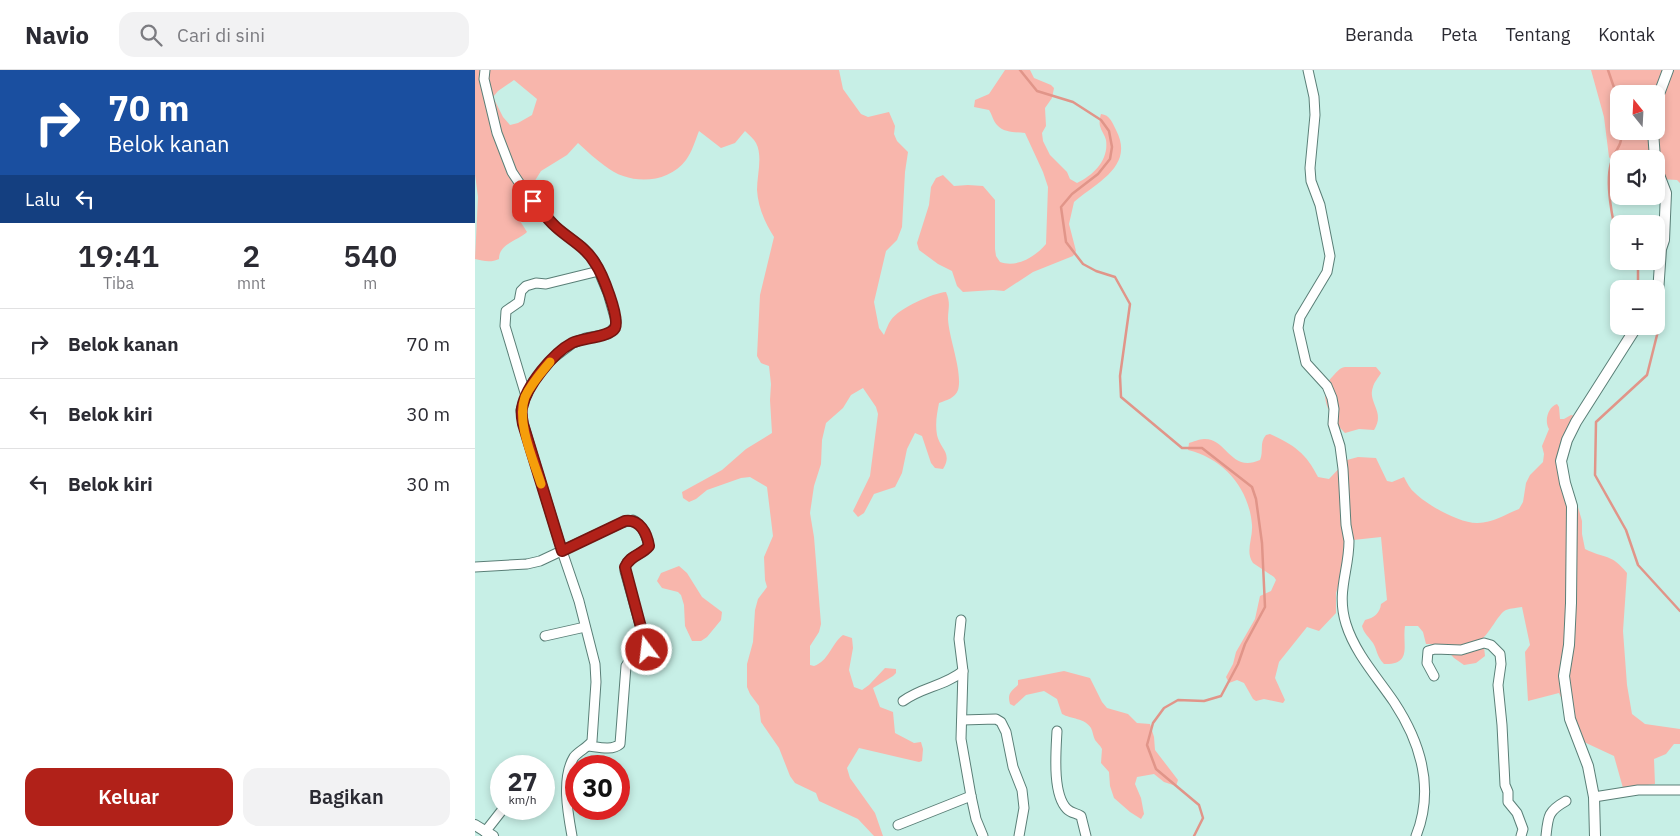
<!DOCTYPE html>
<html lang="id">
<head>
<meta charset="utf-8">
<style>
  body { margin:0; font-family:"IBM Plex Sans",sans-serif; background:#f2f2f3; color:#2b2b33; height:100vh; display:flex; flex-direction:column; font-size:19px; white-space:nowrap }
  * { box-sizing:border-box; margin:0 }
  p { font-size:16px; color:#7c7c81 }
  .icon { flex:none; width:28px; height:28px; fill:none; stroke:currentColor; stroke-width:2; stroke-linecap:round; stroke-linejoin:round }
  .map { position:relative; flex:1; overflow:hidden }
  .side { display:flex; flex-direction:column; background:#fff; width:475px }
  .side>* { flex:none }
  .top-card { background:#1a4fa0; color:#fff; overflow:hidden }
  .needle { width:32px; rotate:342deg }
  .tools { position:absolute; left:1135px; top:15px; display:grid; gap:10px }
  .tools a { display:grid; place-items:center; width:55px; height:55px; border-radius:10px; background:#fff; box-shadow:0 2px 8px #0003; font-size:25px }
  .speed { position:absolute; left:15px; top:685px; display:flex; gap:10px; font-size:25px; font-weight:700; text-align:center }
  .speed>* { display:grid; place-content:center; width:65px; height:65px; border-radius:50%; background:#fff; box-shadow:0 2px 8px #0003; line-height:1 }
  .speed small { font-size:12px; font-weight:400 }
  .speed .limit { border:8px solid #d22; background:#fff; color:#111 }
  .pin { position:absolute; display:grid; place-items:center; width:42px; height:42px; color:#fff; margin:-21px; border-radius:10px; box-shadow:0 2px 8px #0006 }
  .me { position:absolute; width:55px; margin:-28px; rotate:345deg; stroke-linejoin:round; filter:drop-shadow(0 0 4px #0008) }
  .turn { display:flex; align-items:center; gap:18px; height:105px; padding:0 25px; font-size:22px }
  .turn .icon { width:65px; height:65px; stroke-width:2.5 }
  .turn b { display:block; font-size:35px; line-height:42px }
  .then { display:flex; align-items:center; height:48px; padding:0 25px; background:#0003; gap:10px; font-size:19px }
  .eta { display:flex; justify-content:space-evenly; align-items:center; height:85px; text-align:center }
  .eta b { font-size:30px; font-weight:600; line-height:35px }
  .action { display:flex; gap:10px; margin-top:auto; padding:10px 25px }
  .action a { flex:1; height:58px; border-radius:15px; background:#b12119; color:#fff; font-size:20px; font-weight:600; line-height:58px; text-align:center }
  .action a+a { background:#f2f2f3; color:#2b2b33 }
  ul { padding:0; list-style:none }
  li { display:flex; align-items:center; gap:15px; height:70px; padding:0 25px; border-top:1px solid #e1e1e2 }
  li div { flex:1 }
  li b { display:block; font-size:19px }
  li em { font-style:normal }
  header { display:flex; align-items:center; gap:30px; box-sizing:border-box; height:70px; padding:0 25px; background:#fff; border-bottom:1px solid #e1e1e2 }
  header strong { font-size:24px }
  nav { display:flex; gap:28px; margin-inline-start:auto; font-size:18px }
  .search { width:350px; height:45px; background:#f2f2f3; display:flex; align-items:center; gap:12px; box-sizing:border-box; padding:0 18px; border-radius:15px; color:#7c7c81; font-size:19px }
  main { display:flex; flex:1; min-height:0 }
  .map>svg:first-child { display:block }
  .green { fill:#f8b6ac; fill-rule:evenodd }
  .lines { fill:none; stroke-linecap:round; stroke-linejoin:round }
  .stream { stroke:#e19589; stroke-width:2.5 }
  .minor-casing { stroke:#5a7f77; stroke-width:11 }
  .tertiary-casing { stroke:#5a7f77; stroke-width:12 }
  .minor { stroke:#fff; stroke-width:9 }
  .tertiary { stroke:#fff; stroke-width:10 }
  .route-casing { stroke:#731510; stroke-width:12 }
  .route { stroke:#b12119; stroke-width:9 }
  .slow { stroke:#f59e0b; stroke-width:9 }
</style>
</head>
<body>
<header>
<strong>Navio</strong>
<div class="search"><svg class="icon" aria-label="search" viewBox="0 0 24 24"><circle cx="10" cy="10" r="6"/><path d="M15 15l6 6"/></svg>Cari di sini</div>
<nav><a>Beranda</a><a>Peta</a><a>Tentang</a><a>Kontak</a></nav>
</header>
<main>
<section class="side">
<div class="top-card">
<div class="turn"><svg class="icon" aria-label="right" viewBox="0 0 24 24"><path d="M7 20v-9h11M14 6l5 5-5 5"/></svg><div><b>70 m</b>Belok kanan</div></div>
<div class="then">Lalu<svg class="icon" aria-label="left" viewBox="0 0 24 24"><path d="M17 20v-9H6M10 6l-5 5 5 5"/></svg></div>
</div>
<div class="eta">
<div><b>19:41</b><p>Tiba</p></div>
<div><b>2</b><p>mnt</p></div>
<div><b>540</b><p>m</p></div>
</div>
<ul>
<li><svg class="icon" aria-label="right" viewBox="0 0 24 24"><path d="M7 20v-9h11M14 6l5 5-5 5"/></svg><div><b>Belok kanan</b></div><em>70 m</em></li>
<li><svg class="icon" aria-label="left" viewBox="0 0 24 24"><path d="M17 20v-9H6M10 6l-5 5 5 5"/></svg><div><b>Belok kiri</b></div><em>30 m</em></li>
<li><svg class="icon" aria-label="left" viewBox="0 0 24 24"><path d="M17 20v-9H6M10 6l-5 5 5 5"/></svg><div><b>Belok kiri</b></div><em>30 m</em></li>
</ul>
<div class="action"><a>Keluar</a><a>Bagikan</a></div>
</section>
<div class="map">
<svg width="1205" height="766" viewBox="0 0 1205 766">
  <rect width="100%" height="100%" fill="#c7efe6"/>
  <g class="green">
    <path d="M0,0H364L368,19L386,44L393,47L414,42L420,56L419,64L422,71L433,82L430,102L427,157L422,170L411,181L399,232L404,258L409,265C411,260 413,254 416,250C424,238 458,223 471,222C476,234 473,238 473,249C474,269 488,302 483,320C480,328 472,330 464,333C462,343 460,354 462,365C465,379 478,383 468,399L460,398L456,393L447,366L440,363L432,379L427,403L420,417L399,424L389,443L383,447L378,441L395,406L403,344L401,337L388,318L376,325L368,338L351,353L347,370L346,394L339,416L335,443L339,467L346,554L344,562L335,576V595L339,596C354,591 356,574 368,565L377,568L378,578L374,600L379,617L387,620L394,615L410,598L421,599V603L418,606L398,618L405,637L418,642L420,663L439,673L446,672L448,679L447,691L444,692L384,678L372,698L375,708L400,743L408,766H399L383,749L344,731L341,723L320,713L315,706L304,678L286,652L284,636L275,624L272,617V594L278,572L280,540L283,529L292,517L290,510L289,487L298,466L292,417L275,407L266,408L232,420L221,429L214,432L208,428L207,422L247,400L271,379L297,363L295,330L296,314L294,296L286,293L282,286L285,225L299,167C290,153 283,137 282,120C282,105 288,86 281,73C279,69 274,65 270,61L260,73L246,78L224,61C220,71 217,82 211,90C192,115 153,115 130,96C120,89 112,81 103,73L92,85L66,101L40,143L52,162C43,171 24,173 24,189C16,193 8,191 0,189L3,127L0,104ZM39,10L62,29L57,45L43,53L35,55L28,47L18,27L23,21Z"/>
    <path d="M530,0H555L559,8L576,15L579,18L577,28L570,38L571,56L567,63L568,71L575,85L592,102L595,109L602,113C619,105 634,90 631,70C630,65 626,61 625,56C624,53 625,47 626,44C635,45 637,52 641,60C660,96 622,112 599,132L594,154L601,181L598,186L558,202L529,221L518,220L488,222L482,216L477,201L463,194L444,180L442,173L454,135L456,117L461,108L468,105L479,116L493,115L508,116L520,130V179L521,186L525,192C542,198 560,187 571,174L573,117L568,102L550,63C541,62 529,63 522,55C518,51 517,44 514,40L499,37L500,30L514,24Z"/>
    <path d="M1116,0H1205V113L1202,110L1185,109L1181,89H1144V96H1141L1134,87L1129,47ZM1144,24H1181V61H1144Z"/>
    <path d="M870,297H901L906,303C904,307 899,312 898,317C892,332 911,342 899,360L884,359L870,363C856,349 840,323 858,306C862,302 864,298 870,297Z"/>
    <path d="M1082,334L1084,337L1085,349H1089L1096,345L1100,346L1086,374L1095,422L1103,437L1107,451V464L1110,479C1130,489 1136,483 1152,503L1148,561L1152,615L1157,644L1170,654L1205,659V674H1199L1191,684L1179,689L1180,714L1148,718L1139,686L1096,666L1091,639L1084,623L1053,631L1050,582L1055,575L1047,537C1042,538 1036,538 1031,540C1024,543 1016,561 1008,568L1010,586L1001,593L989,595L979,588L966,574H951L948,562L943,556H930C927,575 938,595 909,594C901,585 903,582 898,573C894,567 889,564 887,556L890,550C899,548 905,543 906,534L912,530L906,467L869,471L868,499L861,523V543L844,561L832,557L804,592L800,608L810,630L808,633L789,629L781,631L778,629L769,613L762,610L754,613L751,607L758,594L761,582L780,549L785,526L796,521L801,510L799,507L778,493C770,482 778,468 777,455C774,418 749,389 713,380L714,373C718,372 724,369 729,369C752,368 755,403 785,390C789,381 784,373 791,365L795,364C819,375 831,383 843,407L854,409L872,390L883,387L901,388L912,411L917,412L929,407C932,413 935,419 940,423C952,435 986,454 1003,453C1017,453 1031,444 1044,439L1048,432L1051,413L1055,405L1068,392L1069,384L1067,376L1074,359C1069,351 1073,337 1082,334Z"/>
    <polygon points="204,496 212,503 227,527 247,542 246,550 232,567 226,571 217,571 210,556 209,535 206,525 203,522 187,518 182,511 186,503"/>
    <path d="M589,601L615,608L627,632L632,638L653,644L662,653L675,654L679,667L680,680L703,710L701,716L689,712L679,704L662,707L660,714L666,728L669,744L666,749L655,742L639,728L635,716L634,702L626,693L627,679C625,675 622,673 620,670C618,666 618,662 616,658C610,648 596,649 587,644L582,629L569,621L551,625L539,636L535,634C532,624 536,621 543,615V610Z"/>
  </g>
  <g class="lines">
    <g class="stream">
      <polyline points="545,0 562,21 598,32 626,50 634,61 637,77 635,89 623,104 597,124 586,137 591,172 608,194 621,201 640,207 655,234 645,306 646,327 707,378 727,378 777,417 781,429 787,473 790,537 770,574 763,594 746,626 729,631 703,630 689,638 678,653 672,675 681,699 724,735 728,748 719,766"/>
      <polyline points="1133,0 1144,32"/>
      <path d="M1144,175C1138,153 1129,111 1137,90C1142,76 1146,79 1147,61"/>
      <polyline points="1163,191 1163,213 1165,219"/>
      <polyline points="1181,253 1184,257 1172,305 1121,352 1120,405 1151,460 1163,495 1205,541"/>
    </g>
    <g class="minor-casing">
      <g id="minor">
        <path d="M10,0L9,9L22,63L37,102L49,120L81,157L107,177L120,192L133,223L141,251L140,257L133,264L111,268L98,273L77,289L58,312L51,326L46,340L48,353L60,393L87,481L104,531L120,594L121,612L117,671C112,678 104,681 99,687C86,708 93,744 97,766"/>
        <path d="M833,0L839,27L840,45L835,98L836,111L845,135L855,186L852,202L825,247L823,258L831,293L852,316L857,328L859,339L858,354L865,376L868,399L871,455L874,471C874,501 861,522 871,554C880,583 902,607 919,632C946,673 960,718 941,766"/>
        <polyline points="51,326 30,256 31,241 44,232 46,221 51,216 61,213 71,214 124,201"/>
        <path d="M0,497L52,494L65,491L146,453L158,450C167,454 172,467 174,476C166,486 150,486 150,501L172,580C165,587 156,586 151,596L145,674C137,681 123,677 113,676"/>
        <polyline points="486,550 484,569 488,601 486,669 496,726 501,749 508,766"/>
        <polyline points="70,566 110,557"/>
        <polyline points="959,606 952,593 953,581 960,579 986,580 1009,573 1016,575 1025,584 1026,594 1023,615 1027,655 1030,715 1033,722 1033,732 1042,743 1048,759 1046,766"/>
        <path d="M428,631C447,617 470,616 488,601"/>
        <polyline points="487,650 521,649 526,652 531,662 538,697 547,720 549,738 544,766"/>
        <path d="M582,661C581,681 577,724 592,739C596,743 601,743 606,746L611,766"/>
        <polyline points="1119,727 1163,720 1205,720"/>
        <polyline points="423,755 496,726"/>
        <polyline points="10,762 28,739"/>
        <path d="M1071,766C1073,746 1073,741 1091,731"/>
      </g>
    </g>
    <g class="tertiary-casing">
      <g id="tertiary">
        <polyline points="1181,32 1193,0"/>
        <polyline points="1178,61 1180,89"/>
        <polyline points="1181,97 1191,123 1189,170 1186,179 1183,223 1181,226"/>
        <polyline points="0,755 18,766"/>
        <polyline points="1120,766 1119,727 1113,696 1095,649 1089,606 1094,575 1096,533 1097,436 1090,413 1086,391 1092,370 1101,352 1162,256"/>
      </g>
    </g>
    <use href="#minor" class="minor"/>
    <use href="#tertiary" class="tertiary"/>
  </g>
  <g class="lines">
    <g class="route-casing">
      <path id="route" d="M58,131C65,139 72,149 81,157C94,169 111,177 120,193C127,203 145,247 140,258C135,267 107,268 97,273C78,283 51,316 47,338C46,343 47,349 48,354L87,481L150,451C165,449 172,463 174,476C167,485 155,485 150,497L172,580"/>
    </g>
    <use href="#route" class="route"/>
    <path class="slow" d="M66,414C58,389 41,352 50,327C56,314 66,303 75,292"/>
  </g>
</svg>
<div class="tools">
<a><svg class="needle" viewBox="-14 -14 28 28"><path d="M0-13l5 13h-10z" fill="#e53935"/><path d="M0 13l5-13h-10z" fill="#7c7c81"/></svg></a>
<a><svg class="icon" aria-label="sound" viewBox="0 0 24 24"><path d="M4 9h4l5-4v14l-5-4H4zM17 9q2 3 0 6"/></svg></a>
<a>+</a>
<a>−</a>
</div>
<div class="speed"><div>27<small>km/h</small></div><div class="limit">30</div></div>
<div class="pin" style="left:58px;top:131px;background:#d93025"><svg class="icon" aria-label="arrive" viewBox="0 0 24 24"><path d="M6 21V4h12l-3 4 3 4H6"/></svg></div>
<svg class="me" style="left:172px;top:580px" viewBox="-20 -20 40 40"><circle r="17" fill="#b12119" stroke="#fff" stroke-width="3"/><path d="M0-11L8 9 0 5-8 9z" fill="#fff"/></svg>
</div>
</main>
</body>
</html>
